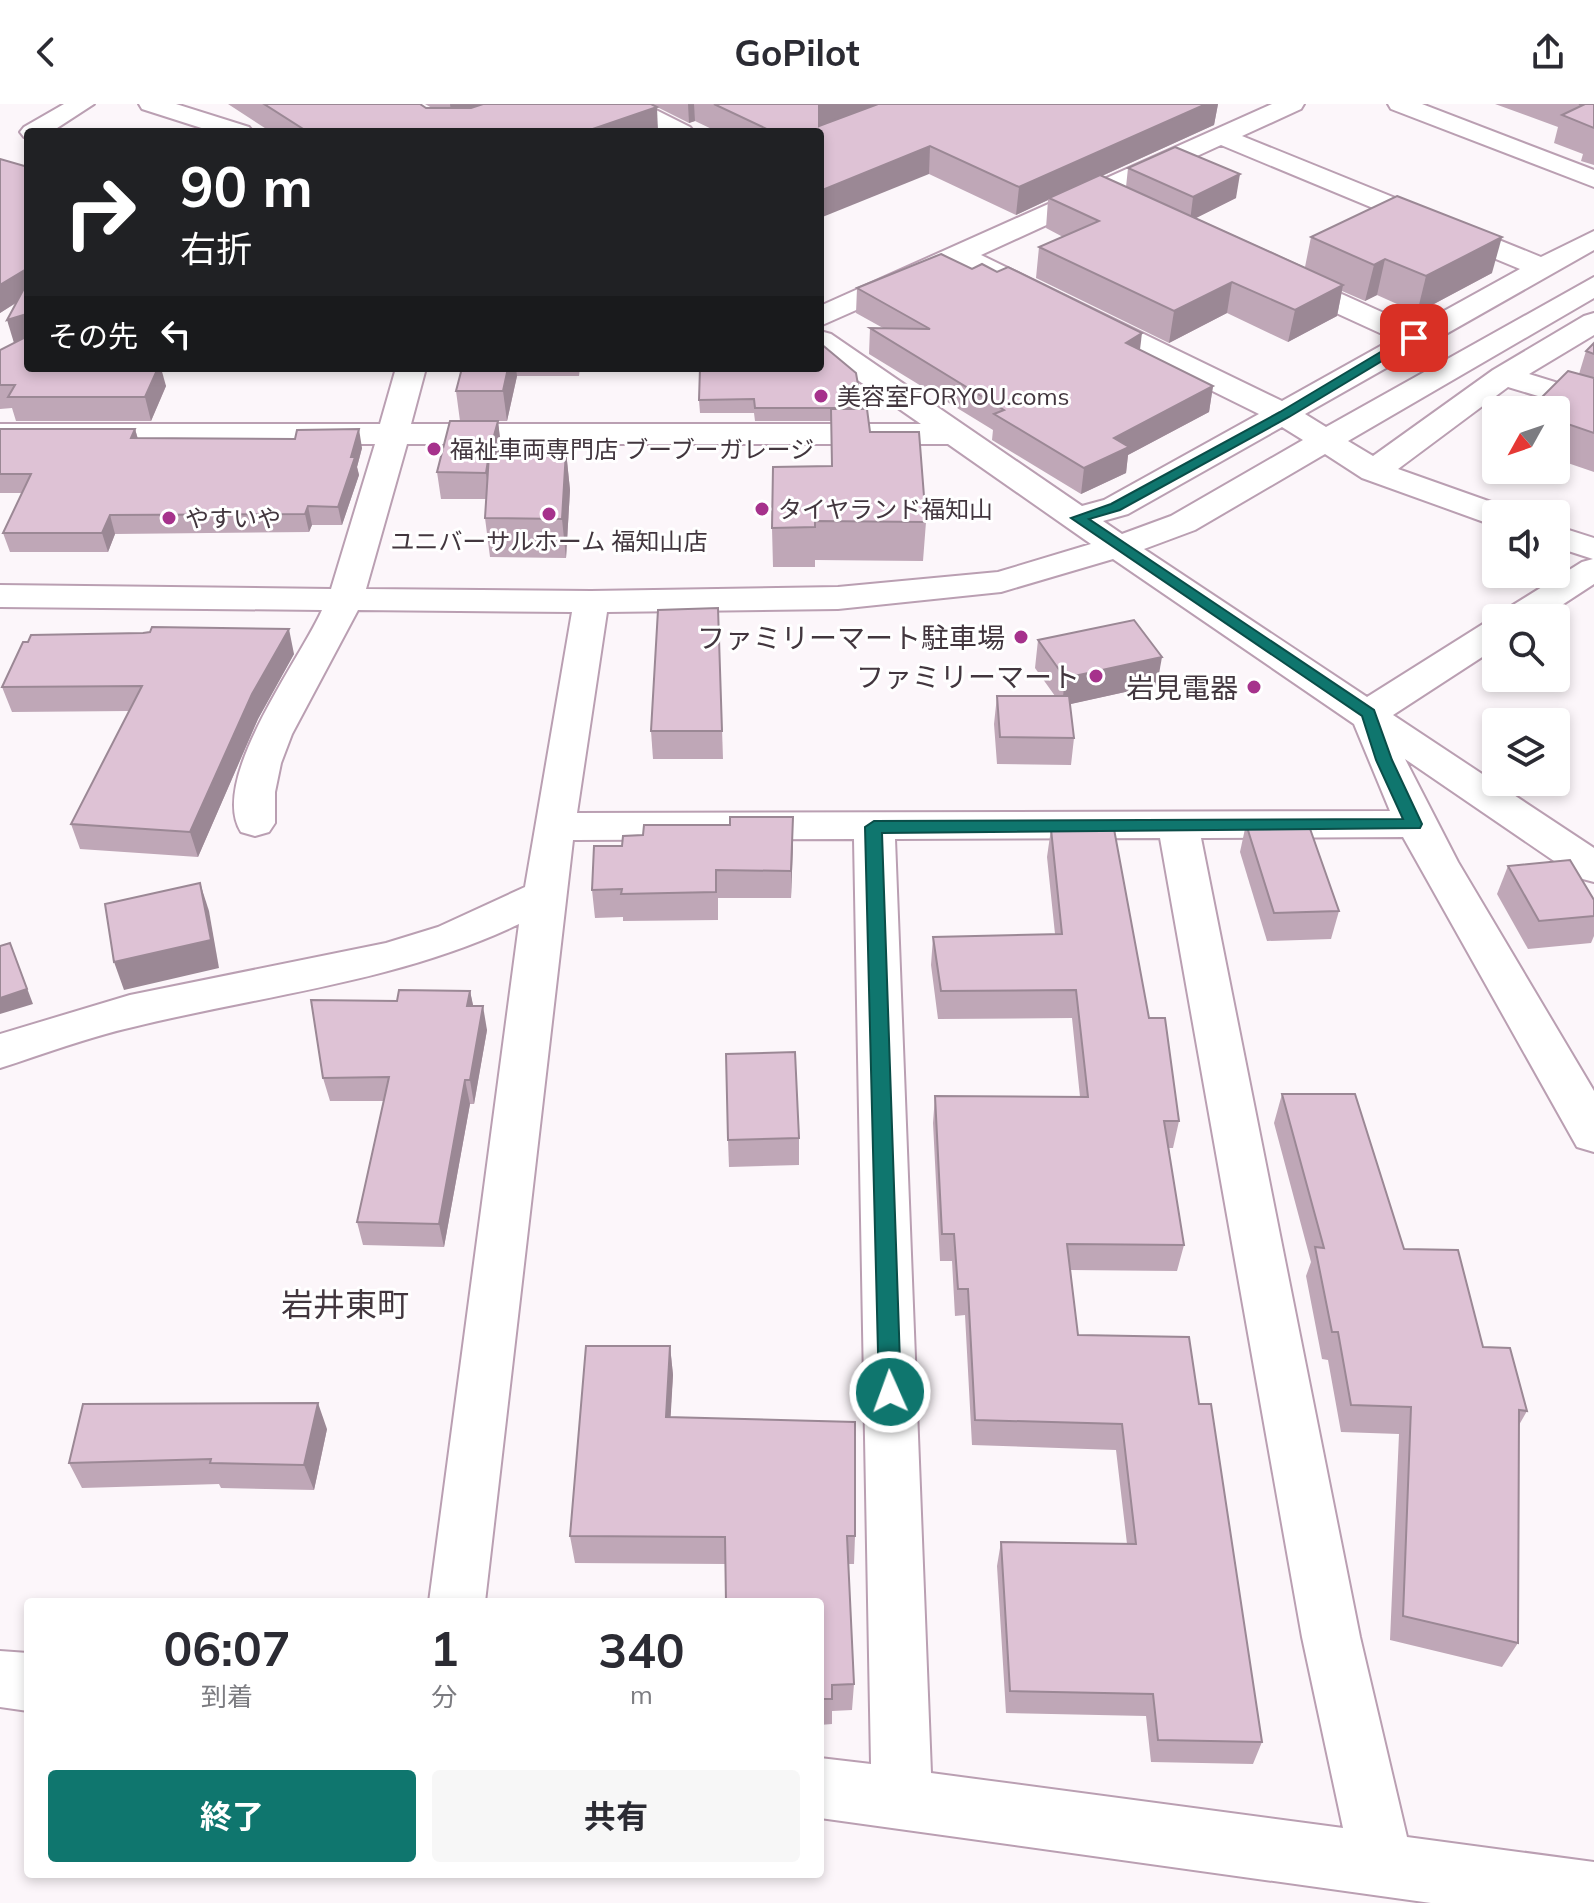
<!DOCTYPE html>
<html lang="ja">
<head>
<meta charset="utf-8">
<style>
  body { margin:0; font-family:Mulish,"Noto Sans JP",sans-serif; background:#f7f7f7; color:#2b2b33; height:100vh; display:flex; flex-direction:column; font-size:30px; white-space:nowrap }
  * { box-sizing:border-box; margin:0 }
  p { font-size:26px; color:#7c7c81 }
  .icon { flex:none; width:44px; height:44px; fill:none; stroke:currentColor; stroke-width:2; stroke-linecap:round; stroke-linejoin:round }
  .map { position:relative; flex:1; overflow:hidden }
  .panel { position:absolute; left:24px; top:1494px; width:800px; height:280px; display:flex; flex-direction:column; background:#fff; border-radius:8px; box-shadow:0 4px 12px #0003 }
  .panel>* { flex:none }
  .guide { position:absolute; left:24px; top:24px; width:800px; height:244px; border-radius:8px; box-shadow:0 4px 12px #0003; background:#202124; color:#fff; overflow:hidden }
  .needle { width:52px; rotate:230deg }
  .controls { position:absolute; left:1482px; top:292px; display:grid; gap:16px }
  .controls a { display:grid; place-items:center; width:88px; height:88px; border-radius:8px; background:#fff; box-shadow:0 4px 12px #0003; font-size:40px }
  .pin { position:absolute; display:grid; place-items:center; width:68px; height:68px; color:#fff; margin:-34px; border-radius:16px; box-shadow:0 4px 12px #0006 }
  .me { position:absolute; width:88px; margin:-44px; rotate:358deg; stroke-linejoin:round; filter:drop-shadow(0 0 6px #0008) }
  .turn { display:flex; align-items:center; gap:28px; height:168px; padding:0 24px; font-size:36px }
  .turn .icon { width:104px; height:104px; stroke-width:2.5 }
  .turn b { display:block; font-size:56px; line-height:68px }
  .then { display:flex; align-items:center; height:76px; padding:0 24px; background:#0003; gap:16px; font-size:30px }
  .eta { display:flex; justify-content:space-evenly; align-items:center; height:136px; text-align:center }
  .eta b { font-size:48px; font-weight:700; line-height:56px }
  .cta { display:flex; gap:16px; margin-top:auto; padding:16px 24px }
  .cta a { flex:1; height:92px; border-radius:8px; background:#0f766e; color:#fff; font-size:32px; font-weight:700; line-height:92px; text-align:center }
  .cta a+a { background:#f7f7f7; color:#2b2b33 }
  header { display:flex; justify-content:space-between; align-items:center; height:104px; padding:0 24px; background:#fff; font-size:36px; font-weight:700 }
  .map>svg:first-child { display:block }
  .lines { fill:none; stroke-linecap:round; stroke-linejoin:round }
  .minor-casing { stroke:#ba9fb2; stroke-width:4 }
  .minor { fill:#fff; fill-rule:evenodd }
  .wall { fill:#bfa7b7 }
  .shaded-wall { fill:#9b8895 }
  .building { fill:#dec2d5; stroke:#9b8895; stroke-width:2 }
  .route { fill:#0f766e; stroke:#0a4d48; stroke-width:2 }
  .poi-dot { fill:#a6328c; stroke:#fff; stroke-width:3 }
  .labels { text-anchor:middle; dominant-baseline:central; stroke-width:6; stroke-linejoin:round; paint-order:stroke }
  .far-poi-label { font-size:24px; fill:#42363e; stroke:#fff; text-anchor:start }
  .poi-label { font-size:28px; fill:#42363e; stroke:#fff; text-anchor:end }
  .quarter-label { font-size:32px; fill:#42363e; stroke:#fff }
</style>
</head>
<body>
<header><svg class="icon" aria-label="back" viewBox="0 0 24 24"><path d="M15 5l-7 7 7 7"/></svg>GoPilot<svg class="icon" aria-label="share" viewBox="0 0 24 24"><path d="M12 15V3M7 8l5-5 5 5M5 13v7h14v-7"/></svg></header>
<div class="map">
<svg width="1594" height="1799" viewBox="0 0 1594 1799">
  <rect width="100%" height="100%" fill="#fcf6fa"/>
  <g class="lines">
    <g class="minor-casing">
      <g id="minor">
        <polygon points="64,0 94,0 51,28 28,28 28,34 24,33 20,28 24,23"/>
        <polygon points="139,0 176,0 249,23 253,28 214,28 142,5"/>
        <polygon points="613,0 644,0 690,23 694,28 661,28"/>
        <path d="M1272,0H1304L1301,5L1242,32L1541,153L1594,127V146L1305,310L1326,323L1594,173V194L1348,337L1373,352L1493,266L1584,212L1594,209V231L1529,270L1594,290V309L1508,283L1398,365L1508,404L1512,410H1496V421L1484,418L1362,374L1325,350L1195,426L1144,445L1367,593L1483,520L1496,517V544L1393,611L1594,744V778L1579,774L1405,655L1458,758L1594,987V1048L1577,1043L1403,733L1201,734L1360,1533L1407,1733L1594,1758V1799H1431L820,1714V1654L871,1660L854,735L573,736L485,1498H429L519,820C398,878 263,891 133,923C88,933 44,950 0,964V930L130,891L386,839L438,823L525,783L572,508L358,506L292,630L281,659L275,688V719L269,728L255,732L241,728C208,676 300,556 322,506L0,503V481L331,485L375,340H0V320H380L396,264H426L411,320H921L820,250V227L831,230L1082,402L1104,396L1259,310L958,161L820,222V202ZM1221,41L1520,165L1415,223L1295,169H1275L1271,175L1275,181L1393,235L1282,297L981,151ZM1282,323L1303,336L1171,412L1122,430L1103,417L1128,410ZM407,340H948L1091,440L998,468L838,483L591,487L366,485ZM1113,455L1354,620L1390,707L577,709L607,508L838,505L1001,488ZM1160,734L1302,1533L1343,1724L931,1669L895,735Z"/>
        <polygon points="1388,0 1422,0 1594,66 1594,83 1391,5"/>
        <polygon points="1556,422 1594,434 1594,480 1542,514 1500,514 1505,506 1582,458 1593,455 1556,443"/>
        <polygon points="0,1547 28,1549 28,1607 0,1603"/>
      </g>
    </g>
    <use href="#minor" class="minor"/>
  </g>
  <g class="wall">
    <polygon points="228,0 420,0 426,4 432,4 425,0 1218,0 1214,21 1102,72 1126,83 1128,64 1236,94 1196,114 1305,163 1311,133 1492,169 1417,209 1377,191 1365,197 1342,187 1337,212 1288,238 1227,209 1169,239 1036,174 1039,143 1063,133 1046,124 1048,96 1016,111 929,70 820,28 718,28 695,17 689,19 655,2 658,28 271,28"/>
    <polygon points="1495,0 1594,0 1594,61 1581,57 1583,50 1554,39 1558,23"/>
    <polygon points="0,55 166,282 151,317 16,317 12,304 0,305 0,246 14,239 16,199 0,209"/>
    <polygon points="972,165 1140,246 1213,282 1209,308 1128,351 1126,369 1081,390 992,336 993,326 869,250 870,224 883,224 856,209 857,184"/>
    <polygon points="1594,239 1594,368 1556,355 1556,306 1579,270 1586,247"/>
    <polygon points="437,264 580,264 579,272 517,272 507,317 498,317 501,343 500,349 566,347 570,386 566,454 490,453 485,414 486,395 441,395 437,368 460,317 456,287 461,268 437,268"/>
    <polygon points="856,269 862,305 870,328 926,418 923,457 815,456 815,463 773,463 772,424 831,362 831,317 755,317 754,309 700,309 699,296"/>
    <polygon points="0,325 135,325 138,335 362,344 357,363 359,371 342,421 312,421 309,428 115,430 108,448 10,448 3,429 22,389 0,389"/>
    <polygon points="718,504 723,655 653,655 651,627"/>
    <polygon points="150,528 294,550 258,615 198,753 80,745 71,720 129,607 12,608 2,583"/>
    <polygon points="1038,536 1157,581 1070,600 1074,634 1071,661 997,660 994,620 997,592 1055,592 1035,564"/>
    <polygon points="793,713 791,794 718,794 718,816 623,817 623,813 595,814 592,786 622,742 643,731"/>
    <polygon points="1246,720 1339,807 1331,835 1267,837 1240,748"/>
    <polygon points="1051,725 1149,914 1179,1017 1173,1044 1168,1044 1184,1141 1177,1167 1070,1166 1078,1231 1199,1300 1262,1638 1253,1660 1151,1658 1146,1612 1006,1609 997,1462 1001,1438 1127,1440 1116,1346 972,1341 965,1211 955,1212 952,1157 940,1157 933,1019 935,992 1080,993 1072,914 938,915 931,861 933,833 1055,830 1047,753"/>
    <polygon points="1508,762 1594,796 1594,832 1591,839 1528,845 1497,790"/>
    <polygon points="470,887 473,902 487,926 474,1000 470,1000 444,1143 363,1141 357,1118 384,997 330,997 323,974"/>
    <polygon points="1282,990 1483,1243 1527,1307 1519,1321 1518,1539 1502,1563 1390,1536 1399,1330 1341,1328 1328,1256 1322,1255 1306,1172 1311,1158 1274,1019"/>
    <polygon points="799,1034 799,1061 729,1063 728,1036"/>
    <polygon points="670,1242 673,1271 670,1314 855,1432 854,1460 848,1460 854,1580 852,1606 832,1607 832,1620 820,1621 820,1498 725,1460 575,1459 570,1432"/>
    <polygon points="327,1325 314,1386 221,1384 219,1380 82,1384 69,1359"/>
  </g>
  <g class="shaded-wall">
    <polygon points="450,0 498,0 452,16"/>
    <polygon points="688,0 694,0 695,17 689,19"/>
    <polygon points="819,0 888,0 819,28"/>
    <polygon points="1206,0 1218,0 1214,21 1051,95 1049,94 1048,96 1016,111 1019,83"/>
    <polygon points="657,3 658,28 584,28"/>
    <polygon points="930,42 929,70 820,114 820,87"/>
    <polygon points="1240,70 1236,94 1190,117 1193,93"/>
    <polygon points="1502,133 1492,169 1417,209 1426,172"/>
    <polygon points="1385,155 1377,191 1365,197 1374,161"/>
    <polygon points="28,164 28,191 0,209 0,181"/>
    <polygon points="1232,178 1227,209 1169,239 1174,207"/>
    <polygon points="1343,181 1337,212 1288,238 1295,206"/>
    <polygon points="23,211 28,235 14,239 7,216"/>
    <polygon points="1142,229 1139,254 1126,239"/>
    <polygon points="158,264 161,264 166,282 151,317 145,293"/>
    <polygon points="508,264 516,264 517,272 507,317 503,287"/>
    <polygon points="1213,282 1209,308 1128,351 1126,369 1081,390 1084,364 1114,334"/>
    <polygon points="498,317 501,343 490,395 486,369"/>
    <polygon points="135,325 140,343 131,334"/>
    <polygon points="359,325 362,344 357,363 359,371 342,421 338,403"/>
    <polygon points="566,347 570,386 566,454 562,415"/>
    <polygon points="308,402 312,421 309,428 305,410"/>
    <polygon points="110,411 115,430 108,448 102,429"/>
    <polygon points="289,525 294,550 258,615 198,753 190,728 252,590"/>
    <polygon points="1162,553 1157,581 1062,602 1065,574"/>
    <polygon points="793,713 793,741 791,794 791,767"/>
    <polygon points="200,779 209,807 219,864 124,886 114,858"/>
    <polygon points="10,839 33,900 0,910 0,894"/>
    <polygon points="470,887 475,910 467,902"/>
    <polygon points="483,902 487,926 474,1000 470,976"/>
    <polygon points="465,976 470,1000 444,1143 439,1120"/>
    <polygon points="670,1242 673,1271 669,1342 666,1313"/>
    <polygon points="318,1299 327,1325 314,1386 304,1361"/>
  </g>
  <g class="building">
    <polygon points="264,0 420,0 426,4 471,4 483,0 651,0 657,3 584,28 308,28"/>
    <polygon points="714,0 819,0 819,22 878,0 1206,0 1019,83 930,42 820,87 820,28 773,28"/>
    <polygon points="1579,0 1594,0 1594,24 1562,11 1583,1"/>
    <polygon points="1175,43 1240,70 1193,93 1128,64"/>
    <polygon points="0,55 28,63 28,164 0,181"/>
    <polygon points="1100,71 1343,181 1295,206 1232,178 1174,207 1039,143 1099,117 1049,94"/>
    <polygon points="1397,92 1502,133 1426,172 1385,155 1374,161 1311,133"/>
    <polygon points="941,150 972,165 982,160 997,168 1008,163 1142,229 1126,239 1213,282 1114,334 1129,343 1084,364 994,310 1004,306 870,224 930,225 857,184"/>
    <polygon points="28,177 28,264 158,264 145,293 8,293 15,281 0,281 0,246 24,234 23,211 7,216"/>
    <polygon points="820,239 856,269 862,304 755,304 754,295 699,296 700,264 820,264"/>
    <polygon points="1594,239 1594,250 1586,247"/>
    <polygon points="462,264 508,264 503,287 456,287"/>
    <polygon points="1568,267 1594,274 1594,329 1556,316 1556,306 1529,306"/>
    <polygon points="831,305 867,305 870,328 919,328 926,418 815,417 815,423 772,424 773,363 832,362"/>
    <polygon points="450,317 498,317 489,350 486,369 437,368"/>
    <polygon points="0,325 135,325 131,334 295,335 297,326 359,325 351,353 355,353 338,403 308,402 305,410 110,411 102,429 3,429 31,370 0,370"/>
    <polygon points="566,347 562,415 485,414 489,350"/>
    <polygon points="718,504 722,627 651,627 658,506"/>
    <polygon points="1134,516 1162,553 1065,574 1038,536"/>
    <polygon points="152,523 289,525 252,590 190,728 71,720 142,582 2,583 23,538 28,538 31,531 143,529 150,528"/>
    <polygon points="997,592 1069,592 1074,634 1000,633"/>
    <polygon points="730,713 793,713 791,767 716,766 716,788 621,790 622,785 592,786 594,742 622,742 623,732 643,731 644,721 730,721"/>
    <polygon points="1308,719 1339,807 1274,809 1246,720"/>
    <polygon points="1051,725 1114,725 1149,914 1165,914 1179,1017 1164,1017 1184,1141 1067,1140 1078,1231 1189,1233 1199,1300 1211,1300 1262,1638 1158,1636 1153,1590 1010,1587 1001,1438 1136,1440 1122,1320 975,1316 968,1185 958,1185 954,1130 942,1130 935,992 1088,993 1076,886 941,887 933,833 1062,830"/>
    <polygon points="1570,756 1594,796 1594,812 1539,817 1508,762"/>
    <polygon points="200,779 211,836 114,858 105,800"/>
    <polygon points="10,839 27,885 0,894 0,842"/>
    <polygon points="399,886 470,887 467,902 483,902 470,976 465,976 439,1120 357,1118 389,973 323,974 311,896 397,897"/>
    <polygon points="795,948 799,1034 728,1036 726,950"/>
    <polygon points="1282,990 1355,990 1404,1145 1458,1146 1483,1243 1510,1244 1527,1307 1519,1306 1518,1539 1403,1512 1411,1303 1351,1301 1338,1228 1332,1228 1315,1143 1324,1144"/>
    <polygon points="586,1242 670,1242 666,1313 855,1318 855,1432 847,1432 854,1580 832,1581 832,1595 820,1595 820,1498 726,1498 725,1433 570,1432"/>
    <polygon points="318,1299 304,1361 210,1359 211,1355 69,1359 83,1300"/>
  </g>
  <polygon class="route" points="1409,231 1420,234 1289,313 1120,406 1089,415 1374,606 1392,656 1422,720 1420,724 882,729 901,1288 898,1295 883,1295 879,1288 865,723 874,717 1403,715 1376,656 1362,612 1071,414 1111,400 1280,308"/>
  <g class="poi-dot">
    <circle cx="821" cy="292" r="8"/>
    <circle cx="434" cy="345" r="8"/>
    <circle cx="762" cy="405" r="8"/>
    <circle cx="549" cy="410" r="8"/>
    <circle cx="169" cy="414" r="8"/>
    <circle cx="1021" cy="533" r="8"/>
    <circle cx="1096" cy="572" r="8"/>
    <circle cx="1254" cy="583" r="8"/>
  </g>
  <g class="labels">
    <g class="far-poi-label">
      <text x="837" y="292">美容室FORYOU.coms</text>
      <text x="450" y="345">福祉車両専門店 ブーブーガレージ</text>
      <text x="778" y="405">タイヤランド福知山</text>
      <text x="185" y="414">やすいや</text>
      <text x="549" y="437" text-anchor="middle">ユニバーサルホーム 福知山店</text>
    </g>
    <g class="poi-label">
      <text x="1005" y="533">ファミリーマート駐車場</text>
      <text x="1080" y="572">ファミリーマート</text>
      <text x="1238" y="583">岩見電器</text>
    </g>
    <g class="quarter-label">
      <text x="345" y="1200">岩井東町</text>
    </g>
  </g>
</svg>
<div class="controls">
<a><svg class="needle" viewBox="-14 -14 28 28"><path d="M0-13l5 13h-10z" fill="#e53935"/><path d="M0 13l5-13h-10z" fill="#7c7c81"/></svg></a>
<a><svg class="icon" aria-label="sound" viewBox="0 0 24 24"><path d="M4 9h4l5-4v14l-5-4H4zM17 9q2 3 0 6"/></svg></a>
<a><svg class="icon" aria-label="search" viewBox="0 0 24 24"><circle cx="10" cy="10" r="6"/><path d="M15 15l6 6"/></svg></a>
<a><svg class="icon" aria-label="layers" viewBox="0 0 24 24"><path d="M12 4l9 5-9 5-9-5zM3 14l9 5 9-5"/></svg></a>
</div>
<div class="pin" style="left:1414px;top:234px;background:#d93025"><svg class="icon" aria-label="arrive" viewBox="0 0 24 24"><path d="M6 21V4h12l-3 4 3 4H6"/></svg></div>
<svg class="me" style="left:890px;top:1288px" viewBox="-20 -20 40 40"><circle r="17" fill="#0f766e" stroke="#fff" stroke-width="3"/><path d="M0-11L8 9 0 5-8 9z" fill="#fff"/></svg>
<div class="guide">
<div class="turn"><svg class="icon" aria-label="right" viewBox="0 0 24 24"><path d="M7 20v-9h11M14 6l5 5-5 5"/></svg><div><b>90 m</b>右折</div></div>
<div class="then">その先<svg class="icon" aria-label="left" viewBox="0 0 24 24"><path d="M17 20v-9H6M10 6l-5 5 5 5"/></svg></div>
</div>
<section class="panel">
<div class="eta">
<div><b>06:07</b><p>到着</p></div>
<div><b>1</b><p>分</p></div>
<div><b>340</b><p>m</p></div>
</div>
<div class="cta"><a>終了</a><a>共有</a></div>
</section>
</div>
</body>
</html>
